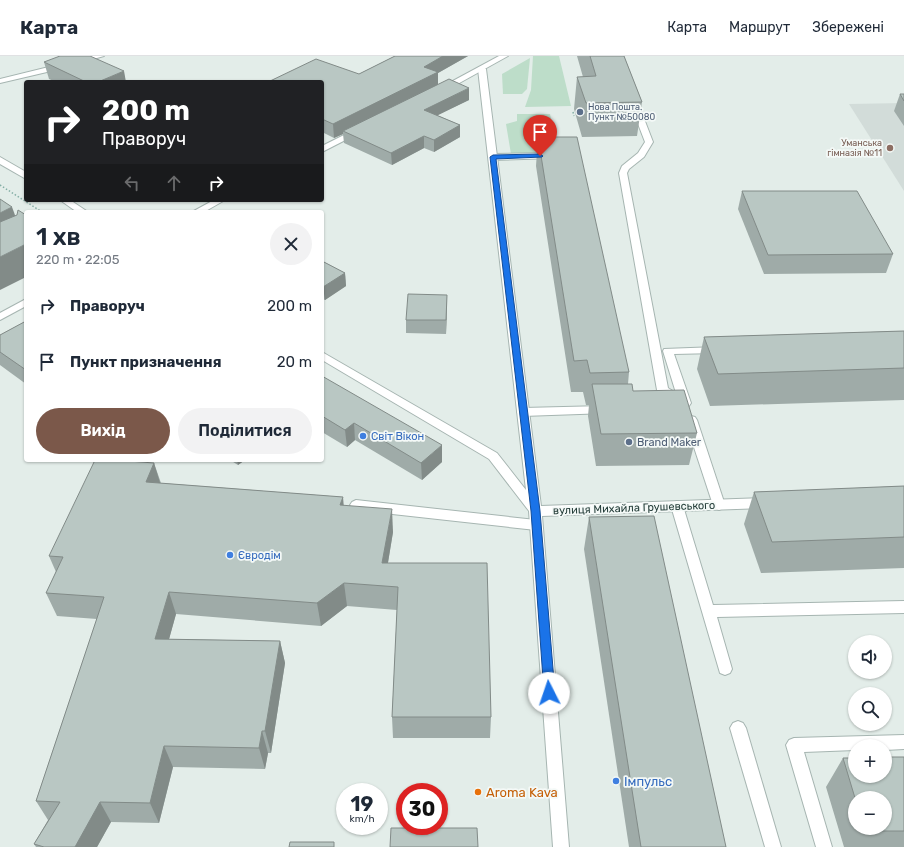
<!DOCTYPE html>
<html lang="uk">
<head>
<meta charset="utf-8">
<style>
  body { margin:0; font-family:Rubik,sans-serif; background:#f2f2f3; color:#1f2937; height:100vh; display:flex; flex-direction:column; font-size:15px; white-space:nowrap }
  * { box-sizing:border-box; margin:0 }
  p { font-size:13px; color:#747a83 }
  .icon { flex:none; width:22px; height:22px; fill:none; stroke:currentColor; stroke-width:2; stroke-linecap:round; stroke-linejoin:round }
  .map { position:relative; flex:1; overflow:hidden }
  .sheet { position:absolute; left:24px; top:154px; width:300px; height:252px; display:flex; flex-direction:column; background:#fff; border-radius:4px; box-shadow:0 1px 3px #0004 }
  .sheet>* { flex:none }
  .guide { position:absolute; left:24px; top:24px; width:300px; height:122px; border-radius:4px; box-shadow:0 1px 3px #0004; background:#202124; color:#fff; overflow:hidden }
  .fabs { position:absolute; left:848px; top:579px; display:grid; gap:8px }
  .fabs a { display:grid; place-items:center; width:44px; height:44px; border-radius:50%; background:#fff; box-shadow:0 1px 3px #0004; font-size:20px }
  .speed { position:absolute; left:336px; top:727px; display:flex; gap:8px; font-size:20px; font-weight:700; text-align:center }
  .speed>* { display:grid; place-content:center; width:52px; height:52px; border-radius:50%; background:#fff; box-shadow:0 1px 3px #0004; line-height:1 }
  .speed small { font-size:10px; font-weight:400 }
  .speed .limit { border:6px solid #d22; background:#fff; color:#111 }
  .pin { position:absolute; display:grid; place-items:center; width:34px; height:34px; color:#fff; margin:-41px -17px; border-radius:50% 50% 50% 0; rotate:-45deg; box-shadow:0 0 4px #0007 }
  .pin .icon { rotate:45deg }
  .me { position:absolute; width:44px; margin:-22px; rotate:356deg; stroke-linejoin:round; filter:drop-shadow(0 0 3px #0008) }
  .turn { display:flex; align-items:center; gap:14px; height:84px; padding:0 12px; font-size:18px }
  .turn .icon { width:52px; height:52px; stroke-width:2.5 }
  .turn b { display:block; font-size:28px; line-height:34px }
  .lanes { display:flex; align-items:center; height:38px; padding:0 12px; background:#0003; justify-content:center; gap:20px; direction:ltr }
  .lanes .off { opacity:.35 }
  .round { display:grid; place-items:center; flex:none; width:42px; height:42px; border-radius:21px; background:#f2f2f3 }
  .overview { display:flex; align-items:center; justify-content:space-between; height:68px; padding:0 12px }
  h1 { font-size:24px; font-weight:600; line-height:30px }
  .primary-button { display:flex; gap:8px; margin-top:auto; padding:8px 12px }
  .primary-button a { flex:1; height:46px; border-radius:24px; background:#7b584a; color:#fff; font-size:16px; font-weight:600; line-height:46px; text-align:center }
  .primary-button a+a { background:#f2f2f3; color:#1f2937 }
  ul { padding:0; list-style:none }
  li { display:flex; align-items:center; gap:12px; height:56px; padding:0 12px }
  li div { flex:1 }
  li b { display:block; font-size:15px }
  li em { font-style:normal }
  header { display:flex; align-items:center; gap:24px; box-sizing:border-box; height:56px; padding:0 20px; background:#fff; border-bottom:1px solid #e0e1e3 }
  header strong { font-size:19px }
  nav { display:flex; gap:22px; margin-inline-start:auto; font-size:14px }
  .map>svg:first-child { display:block }
  .built { fill:#d2dcd9 }
  .green { fill:#bdddc9 }
  .lines { fill:none; stroke-linecap:round; stroke-linejoin:round }
  .service-casing { stroke:#a6b5b1; stroke-width:2 }
  .minor-casing { stroke:#a6b5b1; stroke-width:2 }
  .tertiary-casing { stroke:#a6b5b1; stroke-width:2 }
  .path { stroke:#85afa6; stroke-width:1.5; stroke-dasharray:1.5 2; stroke-linecap:butt }
  .service { fill:#fff; fill-rule:evenodd }
  .minor { fill:#fff; fill-rule:evenodd }
  .tertiary { fill:#fff; fill-rule:evenodd }
  .wall { fill:#9faba8; fill-rule:evenodd }
  .shaded-wall { fill:#828b88 }
  .building { fill:#b9c7c3; stroke:#828b88 }
  .route { fill:#1a73e8; stroke:#114b97 }
  .service-dot { fill:#5c6f8a; stroke:#f4f9f7; stroke-width:1.5 }
  .education-dot { fill:#8d6e63; stroke:#f4f9f7; stroke-width:1.5 }
  .shop-dot { fill:#3f7fe0; stroke:#f4f9f7; stroke-width:1.5 }
  .food-dot { fill:#e8710a; stroke:#f4f9f7; stroke-width:1.5 }
  .labels { text-anchor:middle; dominant-baseline:central; stroke-width:3.5; stroke-linejoin:round; paint-order:stroke }
  .far-service-label { font-size:9px; fill:#4e5e75; stroke:#f4f9f7; text-anchor:start }
  .far-education-label { font-size:9px; fill:#785e54; stroke:#f4f9f7; text-anchor:end }
  .shop-label { font-size:11px; fill:#366cbe; stroke:#f4f9f7; text-anchor:start }
  .service-label { font-size:11px; fill:#4e5e75; stroke:#f4f9f7; text-anchor:start }
  .street-label { font-size:11px; fill:#243d39; stroke:#f4f9f7 }
  .near-shop-label { font-size:13px; fill:#366cbe; stroke:#f4f9f7; text-anchor:start }
  .near-food-label { font-size:13px; fill:#c56008; stroke:#f4f9f7; text-anchor:start }
</style>
</head>
<body>
<header>
<strong>Карта</strong>
<nav><a>Карта</a><a>Маршрут</a><a>Збережені</a></nav>
</header>
<div class="map">
<svg width="904" height="791" viewBox="0 0 904 791">
  <rect width="100%" height="100%" fill="#e3ede9"/>
  <polygon class="built" points="904,47 904,135 849,48"/>
  <g class="green">
    <polygon points="533,0 559,0 571,50 525,51 531,34"/>
    <polygon points="530,2 527,33 522,38 503,38 502,18"/>
    <polygon points="517,58 550,58 559,96 511,98 506,68 517,65"/>
  </g>
  <g class="lines">
    <g class="service-casing">
      <g id="service">
        <polygon points="631,45 637,45 638,47 653,86 644,101 629,113 627,117 668,332 676,337 663,295 664,293 717,291 722,294 717,297 674,298 691,347 689,350 685,351 659,337 657,334 619,117 622,110 638,97 645,86 630,47"/>
        <polygon points="552,97 556,100 555,102 493,104 489,101 493,98"/>
        <polygon points="604,350 608,351 610,354 608,357 523,360 519,359 517,356 519,353 523,352"/>
        <polygon points="691,360 695,361 697,364 725,449 723,452 719,454 715,452 713,449 685,364 687,361"/>
        <polygon points="356,444 536,464 541,466 542,469 541,472 536,474 356,454 352,452 350,449 352,446"/>
        <polygon points="677,445 681,447 683,450 713,549 904,545 904,557 717,561 732,613 730,617 725,619 720,617 671,450 673,447"/>
        <polygon points="738,665 743,667 746,672 781,791 765,791 730,672 733,667"/>
        <polygon points="904,679 904,693 885,694 885,690 855,690 855,694 804,696 832,791 816,791 786,689 789,684 794,682"/>
      </g>
    </g>
    <g class="minor-casing">
      <g id="minor">
        <polygon points="91,0 104,0 79,7 75,5"/>
        <polygon points="61,8 64,8 64,12 0,27 0,23"/>
        <polygon points="479,11 482,11 486,13 541,450 766,442 770,444 772,447 770,450 766,452 542,460 569,791 553,791 529,455 489,403 322,304 322,296 497,397 526,434 478,13"/>
        <polygon points="0,101 26,116 26,123 0,108"/>
        <polygon points="60,144 70,144 88,156 77,156"/>
      </g>
    </g>
    <g class="tertiary-casing">
      <g id="tertiary">
        <polygon points="499,0 508,0 445,35 439,35 438,33"/>
        <polygon points="354,74 360,74 361,76 322,96 322,90"/>
        <polygon points="214,144 225,144 204,156 192,156"/>
        <polygon points="26,243 26,250 0,264 0,257"/>
      </g>
    </g>
    <g class="path">
      <polyline points="573,56 574,60"/>
      <polyline points="0,129 42,156"/>
    </g>
    <use href="#service" class="service"/>
    <use href="#minor" class="minor"/>
    <use href="#tertiary" class="tertiary"/>
  </g>
  <g class="wall">
    <polygon points="395,0 468,0 438,17 438,29 469,44 437,59 460,69 460,81 434,96 424,92 392,109 344,87 343,78 334,82 322,76 322,26 359,18"/>
    <polygon points="577,0 624,0 642,46 637,80 582,81 574,53 577,21 583,21"/>
    <polygon points="44,6 126,26 56,26 49,23"/>
    <polygon points="900,38 904,38 904,70 894,55"/>
    <polygon points="538,81 629,316 628,328 633,335 697,377 689,409 596,410 588,360 589,349 586,349 583,336 571,336 536,110"/>
    <polygon points="742,135 893,198 886,217 764,218 738,153"/>
    <polygon points="322,205 345,217 346,230 325,244 322,243"/>
    <polygon points="447,239 446,278 406,277 406,264"/>
    <polygon points="26,265 26,328 0,309 0,279"/>
    <polygon points="904,275 904,344 710,350 697,313 704,281"/>
    <polygon points="322,320 442,406 422,424 355,384 347,391 322,376"/>
    <polygon points="230,404 245,404 238,409"/>
    <polygon points="154,407 161,427 343,441 343,449 393,476 388,507 491,661 490,682 393,682 392,661 397,554 347,550 321,570 176,558 169,583 280,585 285,607 271,697 268,697 265,713 173,711 159,767 111,766 97,791 36,791 34,788 48,764 36,745 97,563 57,560 46,537 56,516 49,500"/>
    <polygon points="904,430 904,512 761,517 744,468 754,436"/>
    <polygon points="589,461 726,791 629,791 584,493"/>
    <path d="M904,701V791H844L826,731L843,702ZM855,742L885,772H855Z"/>
  </g>
  <g class="shaded-wall">
    <polygon points="443,0 468,0 438,17 438,30 343,75 343,78 334,82 333,68 424,11"/>
    <polygon points="124,15 126,26 98,26"/>
    <polygon points="469,32 469,44 424,66 424,54"/>
    <polygon points="460,69 460,81 434,96 434,84"/>
    <polygon points="424,80 424,92 392,109 391,97"/>
    <polygon points="12,151 22,178 0,188 0,157"/>
    <polygon points="26,188 26,221 0,234 0,201"/>
    <polygon points="345,217 346,230 325,244 323,231"/>
    <polygon points="447,239 447,252 446,278 446,264"/>
    <polygon points="354,367 355,384 347,391 345,374"/>
    <polygon points="442,389 442,406 422,424 421,407"/>
    <polygon points="237,404 245,404 238,409"/>
    <polygon points="154,407 161,430 146,426"/>
    <polygon points="343,441 345,464 340,449"/>
    <polygon points="392,453 393,476 384,530 382,507"/>
    <polygon points="344,527 347,550 321,570 317,547"/>
    <polygon points="169,536 176,558 163,605 155,583"/>
    <polygon points="280,585 285,607 271,697 265,675"/>
    <polygon points="262,675 268,697 265,713 259,692"/>
    <polygon points="164,690 173,711 159,767 150,747"/>
    <polygon points="100,746 111,766 97,791 75,791"/>
  </g>
  <g class="building">
    <polygon points="60,0 90,0 124,15 98,26 86,26 44,6"/>
    <polygon points="395,0 443,0 424,11 438,16 333,68 322,63 322,26 268,26 316,3 359,18"/>
    <polygon points="590,0 624,0 642,46 586,47 577,21 596,20"/>
    <polygon points="449,23 469,32 424,54 460,69 434,84 424,80 391,97 343,75"/>
    <polygon points="900,38 904,38 904,45"/>
    <polygon points="538,81 577,81 629,316 590,317 587,304 574,305"/>
    <polygon points="742,135 857,135 893,198 768,199"/>
    <polygon points="0,143 12,151 0,157"/>
    <polygon points="18,154 26,159 26,188 0,201 0,166 17,159"/>
    <polygon points="322,205 345,217 323,231 322,230"/>
    <polygon points="408,238 447,239 446,264 406,264"/>
    <polygon points="26,265 26,314 0,296 0,279"/>
    <polygon points="904,275 904,312 718,318 704,281"/>
    <polygon points="322,320 442,389 421,407 354,367 345,374 322,360"/>
    <polygon points="592,328 632,328 633,335 684,334 697,377 601,378"/>
    <polygon points="95,404 116,404 154,407 146,426 343,441 340,449 392,453 382,507 487,507 491,661 392,661 398,531 344,527 317,547 169,536 155,583 280,585 265,675 262,675 259,692 164,690 150,747 100,746 75,791 44,791 34,788 60,746 36,745 104,541 46,537 63,501 49,500"/>
    <polygon points="904,430 904,481 772,486 754,436"/>
    <polygon points="654,460 726,791 641,791 589,461"/>
    <polygon points="885,701 904,701 904,775 866,775 865,772 885,772 885,742 855,742 843,702 855,702 855,720 885,720"/>
    <polygon points="391,772 477,772 478,791 390,791"/>
    <polygon points="290,786 334,786 334,791 289,791"/>
  </g>
  <polygon class="route" points="540,98 543,100 542,101 496,103 540,455 555,637 553,641 549,642 545,641 544,637 531,455 490,101 493,99"/>
  <g class="service-dot">
    <circle cx="580" cy="56" r="4"/>
    <circle cx="629" cy="386" r="4"/>
  </g>
  <circle class="education-dot" cx="890" cy="92" r="4"/>
  <g class="shop-dot">
    <circle cx="363" cy="380" r="4"/>
    <circle cx="230" cy="499" r="4"/>
    <circle cx="616" cy="725" r="4"/>
  </g>
  <circle class="food-dot" cx="478" cy="736" r="4"/>
  <g class="labels">
    <g class="far-service-label">
      <text x="588" y="51">Нова Пошта.<tspan x="588" dy="10">Пункт №50080</tspan></text>
    </g>
    <g class="far-education-label">
      <text x="882" y="87">Уманська<tspan x="882" dy="10">гімназія №11</tspan></text>
    </g>
    <g class="shop-label">
      <text x="371" y="380">Світ Вікон</text>
      <text x="238" y="499">Євродім</text>
    </g>
    <g class="service-label">
      <text x="637" y="386">Brand Maker</text>
    </g>
    <g class="street-label">
      <text transform="translate(634 452) rotate(-2)">вулиця Михайла Грушевського</text>
    </g>
    <g class="near-shop-label">
      <text x="624" y="725">Імпульс</text>
    </g>
    <g class="near-food-label">
      <text x="486" y="736">Aroma Kava</text>
    </g>
  </g>
</svg>
<div class="fabs">
<a><svg class="icon" aria-label="sound" viewBox="0 0 24 24"><path d="M4 9h4l5-4v14l-5-4H4zM17 9q2 3 0 6"/></svg></a>
<a><svg class="icon" aria-label="search" viewBox="0 0 24 24"><circle cx="10" cy="10" r="6"/><path d="M15 15l6 6"/></svg></a>
<a>+</a>
<a>−</a>
</div>
<div class="speed"><div>19<small>km/h</small></div><div class="limit">30</div></div>
<div class="pin" style="left:540px;top:100px;background:#d93025"><svg class="icon" aria-label="arrive" viewBox="0 0 24 24"><path d="M6 21V4h12l-3 4 3 4H6"/></svg></div>
<svg class="me" style="left:549px;top:637px" viewBox="-20 -20 40 40"><circle r="19" fill="#fff"/><path d="M0-13L10 11 0 6-10 11z" fill="#1a73e8"/></svg>
<div class="guide">
<div class="turn"><svg class="icon" aria-label="right" viewBox="0 0 24 24"><path d="M7 20v-9h11M14 6l5 5-5 5"/></svg><div><b>200 m</b>Праворуч</div></div>
<div class="lanes"><svg class="icon off" aria-label="left" viewBox="0 0 24 24"><path d="M17 20v-9H6M10 6l-5 5 5 5"/></svg><svg class="icon off" aria-label="ahead" viewBox="0 0 24 24"><path d="M12 20V5M6 11l6-6 6 6"/></svg><svg class="icon" aria-label="right" viewBox="0 0 24 24"><path d="M7 20v-9h11M14 6l5 5-5 5"/></svg></div>
</div>
<section class="sheet">
<div class="overview"><div><h1>1 хв</h1><p>220 m · 22:05</p></div><a class="round"><svg class="icon" aria-label="close" viewBox="0 0 24 24"><path d="M6 6l12 12M18 6L6 18"/></svg></a></div>
<ul>
<li><svg class="icon" aria-label="right" viewBox="0 0 24 24"><path d="M7 20v-9h11M14 6l5 5-5 5"/></svg><div><b>Праворуч</b></div><em>200 m</em></li>
<li><svg class="icon" aria-label="arrive" viewBox="0 0 24 24"><path d="M6 21V4h12l-3 4 3 4H6"/></svg><div><b>Пункт призначення</b></div><em>20 m</em></li>
</ul>
<div class="primary-button"><a>Вихід</a><a>Поділитися</a></div>
</section>
</div>
</body>
</html>
